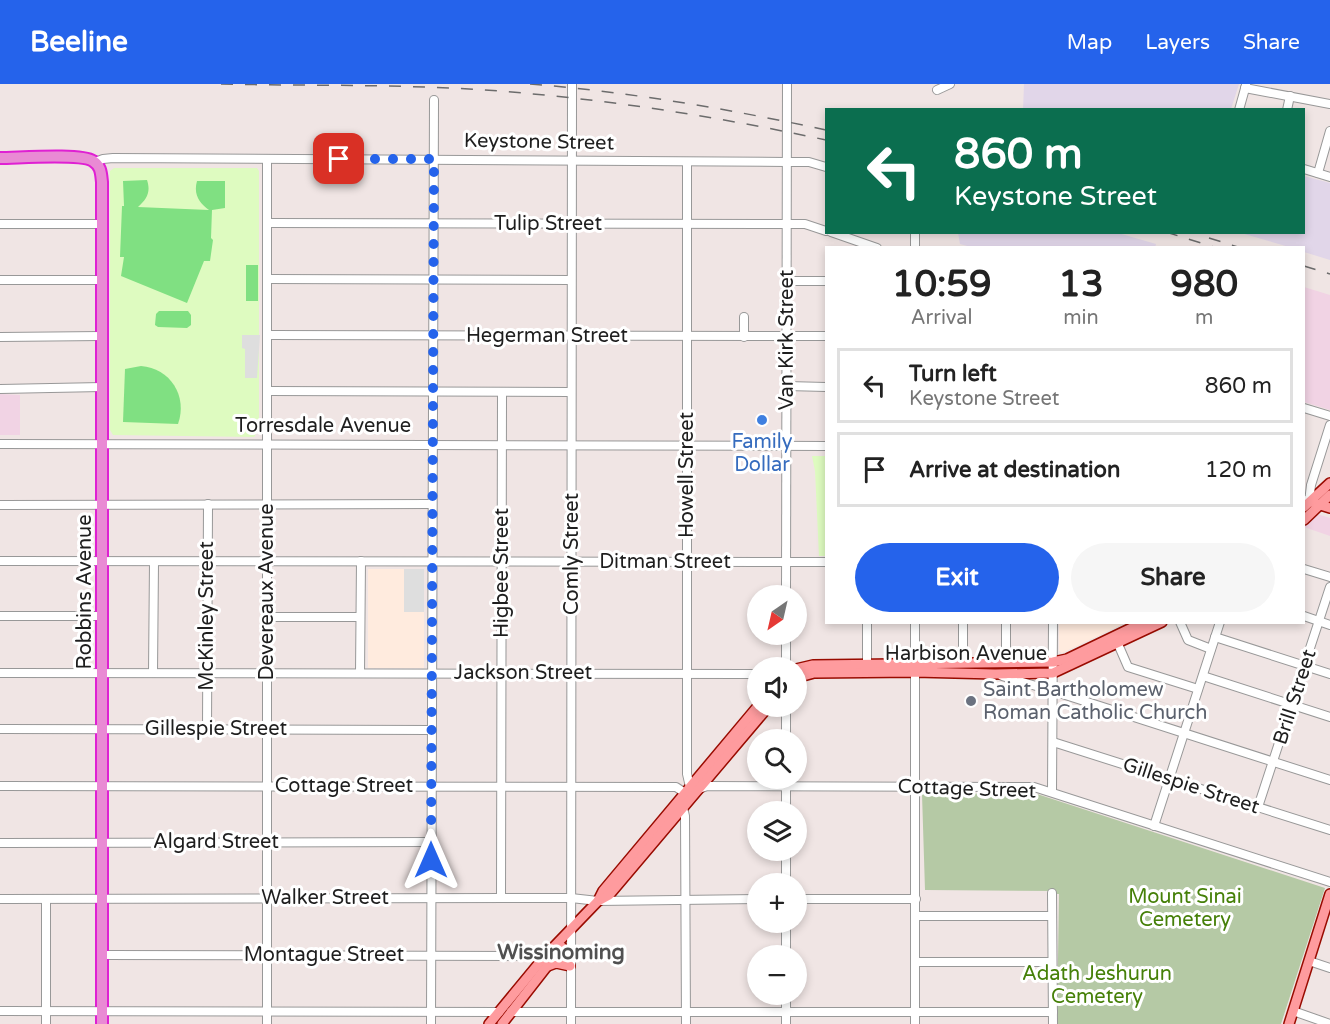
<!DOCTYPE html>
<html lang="en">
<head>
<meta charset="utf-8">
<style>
  body { margin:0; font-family:"Varela Round",sans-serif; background:#f6f6f6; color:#222; height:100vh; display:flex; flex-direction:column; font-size:22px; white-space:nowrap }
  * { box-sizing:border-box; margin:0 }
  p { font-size:20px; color:#767676 }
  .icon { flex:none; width:33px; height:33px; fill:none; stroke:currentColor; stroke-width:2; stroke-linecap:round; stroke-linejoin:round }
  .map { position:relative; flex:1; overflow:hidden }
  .details { position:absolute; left:825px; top:162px; width:480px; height:378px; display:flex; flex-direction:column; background:#fff; border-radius:0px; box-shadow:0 3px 9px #0003 }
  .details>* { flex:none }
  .hud { position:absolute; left:825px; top:24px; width:480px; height:126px; border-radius:0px; box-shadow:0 3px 9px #0003; background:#0b6e4f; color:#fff; overflow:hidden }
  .needle { width:39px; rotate:214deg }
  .buttons { position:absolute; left:747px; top:501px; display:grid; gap:12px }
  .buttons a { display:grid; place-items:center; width:60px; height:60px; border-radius:50%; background:#fff; box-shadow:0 3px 9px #0003; font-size:30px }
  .pin { position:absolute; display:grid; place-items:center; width:51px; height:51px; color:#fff; margin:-26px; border-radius:12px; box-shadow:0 3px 9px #0006 }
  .me { position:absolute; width:66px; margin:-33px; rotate:0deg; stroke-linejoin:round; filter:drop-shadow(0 0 4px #0008) }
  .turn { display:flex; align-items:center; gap:21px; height:126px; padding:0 30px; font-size:27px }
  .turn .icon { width:78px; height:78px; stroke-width:2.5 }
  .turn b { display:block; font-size:42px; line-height:51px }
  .eta { display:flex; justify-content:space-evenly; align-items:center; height:102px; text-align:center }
  .eta b { font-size:36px; font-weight:700; line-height:42px }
  .action { display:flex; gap:12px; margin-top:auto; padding:12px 30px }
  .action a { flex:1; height:69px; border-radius:36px; background:#2563eb; color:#fff; font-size:24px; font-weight:700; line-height:69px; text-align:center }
  .action a+a { background:#f6f6f6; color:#222 }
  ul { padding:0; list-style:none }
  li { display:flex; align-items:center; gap:18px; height:75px; margin:0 12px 9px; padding:0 18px; border:3px solid #e0e0e0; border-radius:0px }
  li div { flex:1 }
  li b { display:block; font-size:22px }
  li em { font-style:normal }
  header { display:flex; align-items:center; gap:36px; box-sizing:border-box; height:84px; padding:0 30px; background:#2563eb; color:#fff }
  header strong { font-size:28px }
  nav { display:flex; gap:33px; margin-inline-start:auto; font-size:21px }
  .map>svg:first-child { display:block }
  .commercial { fill:#f1d3e4 }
  .industrial { fill:#e1d6e9 }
  .education { fill:#ffebde }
  .cemetery { fill:#b5c9a5 }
  .park { fill:#defbc0 }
  .pitch { fill:#80e082 }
  .parking { fill:#dedede }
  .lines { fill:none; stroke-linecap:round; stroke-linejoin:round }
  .minor-casing { stroke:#989898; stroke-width:10 }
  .major-casing { stroke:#990b00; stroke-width:12 }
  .highway-casing { stroke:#df20d3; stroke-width:14 }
  .minor { stroke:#fff; stroke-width:8 }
  .major { stroke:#fe9b9e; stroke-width:9 }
  .highway { stroke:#e98ad4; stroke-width:10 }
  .rail { stroke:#6c6c6c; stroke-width:1.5; stroke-dasharray:12 12; stroke-linecap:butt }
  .route { stroke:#2563eb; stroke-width:10; stroke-dasharray:0 18 }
  .shop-dot { fill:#3f7fe0; stroke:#fff; stroke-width:2 }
  .worship-dot { fill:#6b7280; stroke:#fff; stroke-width:2 }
  .labels { text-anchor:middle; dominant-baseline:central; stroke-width:6; stroke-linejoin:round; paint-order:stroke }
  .street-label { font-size:20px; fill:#1e1e1e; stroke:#fff }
  .shop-label { font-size:20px; fill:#366cbe; stroke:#fff }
  .worship-label { font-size:20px; fill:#5b616d; stroke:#fff; text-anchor:start }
  .park-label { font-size:20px; fill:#468009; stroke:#fff }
  .neighbourhood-label { font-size:21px; font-weight:bold; fill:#515151; stroke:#fff }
</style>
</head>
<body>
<header>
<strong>Beeline</strong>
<nav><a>Map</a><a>Layers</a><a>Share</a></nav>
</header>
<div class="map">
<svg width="1330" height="940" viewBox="0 0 1330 940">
  <rect width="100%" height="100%" fill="#f0e5e4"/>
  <g class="commercial">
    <polygon points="1304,203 1330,211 1330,326 1304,318"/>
    <polygon points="0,310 20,311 20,351 0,351"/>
    <polygon points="1304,426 1330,434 1330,452 1304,443"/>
  </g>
  <g class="industrial">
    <polygon points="1024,0 1239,0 1231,25 1023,26"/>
    <polygon points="1304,92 1330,99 1330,176 1304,168 1304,164 1289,163 1241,149 1304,148"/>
    <polygon points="958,149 1118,149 1156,160 1155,164 971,163 960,160"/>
  </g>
  <g class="education">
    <rect x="368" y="485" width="56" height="99"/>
    <polygon points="1059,539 1059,538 1125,539 1062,569 1059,567"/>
  </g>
  <polygon class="cemetery" points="1034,709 1325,804 1281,940 1057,940 1059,810 1054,810 1055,807 925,806 922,710"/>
  <g class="park">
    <polygon points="114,84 257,84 259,87 259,346 254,353 113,351 110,346 110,87"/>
    <polygon points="812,372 826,372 826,472 819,472 815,387"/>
  </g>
  <g class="pitch">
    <path d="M147,96C151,108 147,115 138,123L209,126C200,119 193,111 197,97H225V124L212,126L211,154L213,156L210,177H204L187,219L121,192L124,173H120L122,122H124L123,97Z"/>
    <rect x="246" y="181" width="12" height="36"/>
    <polygon points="159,227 188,227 191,231 191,241 187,244 158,243 155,241 156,230"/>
    <path d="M141,282C170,284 188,312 178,340L123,338L125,285Z"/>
  </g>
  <g class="parking">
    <polygon points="242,251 260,251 257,294 245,294 245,265 242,264"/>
    <rect x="404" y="485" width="20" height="43"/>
  </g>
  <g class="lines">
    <g class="minor-casing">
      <g id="minor">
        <polyline points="1245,4 1330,20"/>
        <polyline points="937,6 950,0"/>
        <polyline points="1239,26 1246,1"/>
        <polyline points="1287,26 1290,12"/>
        <polyline points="95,78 103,75 113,74 787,78 809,78 826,83"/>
        <polyline points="687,78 687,690 690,703"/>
        <polyline points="1304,85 1330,93"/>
        <polyline points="1318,89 1330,47"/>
        <polyline points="268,139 805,140 826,147"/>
        <polyline points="0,140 103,140"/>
        <polyline points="831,148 877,164"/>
        <polyline points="915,148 915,164"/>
        <polyline points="268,195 571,196"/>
        <polyline points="0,196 102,196"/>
        <polyline points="787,197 826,197"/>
        <polyline points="744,233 744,253"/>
        <polyline points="268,251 826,252"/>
        <polyline points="0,253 102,252"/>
        <polyline points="787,302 826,303"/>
        <polyline points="0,305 102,303"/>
        <polyline points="268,307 571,308"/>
        <polyline points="1304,324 1330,332"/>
        <polyline points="0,360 826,362"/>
        <polyline points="1304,416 1309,418 1311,401 1330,341"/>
        <polyline points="0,421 431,420"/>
        <polyline points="0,477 826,478"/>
        <polyline points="1304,485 1330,493"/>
        <polyline points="786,512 787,0"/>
        <polyline points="0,532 102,532"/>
        <polyline points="1304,532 1330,541"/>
        <polyline points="267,533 360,533"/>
        <polyline points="867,538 867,581"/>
        <polyline points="1180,538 1188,556 1211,565"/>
        <polyline points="1215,553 1330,590"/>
        <polyline points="1118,560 1128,583 1198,605"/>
        <polyline points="963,579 963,538"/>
        <polyline points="1006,579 1006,538"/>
        <polyline points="786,584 786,550"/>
        <polyline points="0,589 758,590"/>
        <polyline points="153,589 154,478"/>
        <polyline points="360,589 361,477"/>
        <polyline points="1002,592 1053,607 1330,696"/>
        <polyline points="1203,592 1330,633"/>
        <polyline points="786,622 786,656"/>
        <polyline points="0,645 432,646"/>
        <polyline points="207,645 208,420"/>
        <polyline points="1053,658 1330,746"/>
        <polyline points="786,694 786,728"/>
        <polyline points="0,702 676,703 685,709"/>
        <polyline points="699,705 707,702 1034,703 1330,798"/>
        <polyline points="1052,708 1053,538"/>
        <polyline points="1258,723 1330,503"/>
        <polyline points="683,724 685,732 686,940"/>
        <polyline points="1154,742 1220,538"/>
        <polyline points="0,759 431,758"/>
        <polyline points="786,800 786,766"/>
        <polyline points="1052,809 1053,940"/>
        <polyline points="501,814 502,309"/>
        <polyline points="0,815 571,814 598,817 758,815"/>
        <polyline points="796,815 916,815"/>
        <polyline points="916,832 1052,832"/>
        <polyline points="786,838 786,872"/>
        <polyline points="102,871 545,872"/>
        <polyline points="1309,877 1330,884"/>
        <polyline points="916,878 1052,878"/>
        <polyline points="0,927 499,928"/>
        <polyline points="1293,927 1330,940"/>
        <polyline points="511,928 1053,928"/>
        <polyline points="46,940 46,815"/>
        <polyline points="267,940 267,75"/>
        <polyline points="431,940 434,16"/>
        <polyline points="571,940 572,0"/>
        <polyline points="786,940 786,910"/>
        <polyline points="915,940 915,538"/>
      </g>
    </g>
    <g class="major-casing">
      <g id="major">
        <polyline points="1314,419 1330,424"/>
        <polyline points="1304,423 1330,399"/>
        <polyline points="1304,436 1330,411"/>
        <polyline points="796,585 813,581 1053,578 1067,575 1144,538"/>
        <polyline points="796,594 814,589 915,588 995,590 1053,589 1162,538"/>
        <polyline points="598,817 603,807 758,622"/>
        <polyline points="548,882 556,879 570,882"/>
        <polyline points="489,940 545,872 598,817 609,811 769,622"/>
        <polyline points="502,940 562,863"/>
        <polyline points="1289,940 1330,810"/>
      </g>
    </g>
    <g class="highway-casing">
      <path id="highway" d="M0,74C18,74 81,69 93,77C101,82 101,89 102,98V940"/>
    </g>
    <use href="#minor" class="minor"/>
    <use href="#major" class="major"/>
    <use href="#highway" class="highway"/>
    <g class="rail">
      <path d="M221,0C309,2 397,0 485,6C600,14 714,32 826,56"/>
      <path d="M530,0C630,8 729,25 826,46"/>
      <polyline points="1166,148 1217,164"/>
      <polyline points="1209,154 1241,164"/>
      <polyline points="1304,182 1330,190"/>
    </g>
  </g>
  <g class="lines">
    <polyline class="route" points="339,75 434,75 431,776"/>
  </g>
  <circle class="shop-dot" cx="762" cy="336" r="6"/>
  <circle class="worship-dot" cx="971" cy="617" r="6"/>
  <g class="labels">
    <g class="street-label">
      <text transform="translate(539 58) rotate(1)">Keystone Street</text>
      <text x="548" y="140">Tulip Street</text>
      <text x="547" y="252">Hegerman Street</text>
      <text transform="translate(787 256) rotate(-90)">Van Kirk Street</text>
      <text x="323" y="342">Torresdale Avenue</text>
      <text transform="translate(687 391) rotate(-90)">Howell Street</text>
      <text transform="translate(572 470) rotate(-90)">Comly Street</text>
      <text x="665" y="478">Ditman Street</text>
      <text transform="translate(502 489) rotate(-90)">Higbee Street</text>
      <text transform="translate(85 508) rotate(-90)">Robbins Avenue</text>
      <text transform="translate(267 508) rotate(-90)">Devereaux Avenue</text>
      <text transform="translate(207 532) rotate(-90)">McKinley Street</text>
      <text x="966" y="570">Harbison Avenue</text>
      <text x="523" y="589">Jackson Street</text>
      <text transform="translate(1295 613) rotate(-72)">Brill Street</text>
      <text x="216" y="645">Gillespie Street</text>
      <text x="344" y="702">Cottage Street</text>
      <text transform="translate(1191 702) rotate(18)">Gillespie Street</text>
      <text transform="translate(967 705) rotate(2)">Cottage Street</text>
      <text x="216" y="758">Algard Street</text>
      <text x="325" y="814">Walker Street</text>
      <text x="324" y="871">Montague Street</text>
    </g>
    <g class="shop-label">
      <text x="762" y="358">Family<tspan x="762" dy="23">Dollar</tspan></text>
    </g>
    <g class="worship-label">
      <text x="983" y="606">Saint Bartholomew<tspan x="983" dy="23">Roman Catholic Church</tspan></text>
    </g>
    <g class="park-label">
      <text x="1185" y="813">Mount Sinai<tspan x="1185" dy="23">Cemetery</tspan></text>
      <text x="1097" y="890">Adath Jeshurun<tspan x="1097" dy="23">Cemetery</tspan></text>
    </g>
    <g class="neighbourhood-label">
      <text x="561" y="868">Wissinoming</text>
    </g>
  </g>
</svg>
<div class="buttons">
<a><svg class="needle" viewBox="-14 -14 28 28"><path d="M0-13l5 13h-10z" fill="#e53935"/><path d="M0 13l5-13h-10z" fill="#767676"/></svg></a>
<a><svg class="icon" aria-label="sound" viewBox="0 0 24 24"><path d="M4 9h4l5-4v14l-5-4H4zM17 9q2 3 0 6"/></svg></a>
<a><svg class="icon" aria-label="search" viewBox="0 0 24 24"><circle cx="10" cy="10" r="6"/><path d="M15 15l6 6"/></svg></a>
<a><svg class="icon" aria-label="layers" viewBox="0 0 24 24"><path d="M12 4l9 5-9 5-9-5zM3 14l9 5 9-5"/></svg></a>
<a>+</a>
<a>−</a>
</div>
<div class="pin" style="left:339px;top:75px;background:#d93025"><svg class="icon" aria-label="arrive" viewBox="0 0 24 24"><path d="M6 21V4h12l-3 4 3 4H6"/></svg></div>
<svg class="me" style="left:431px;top:776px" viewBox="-20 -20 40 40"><path d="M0-17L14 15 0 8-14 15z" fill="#2563eb" stroke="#fff" stroke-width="4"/></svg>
<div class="hud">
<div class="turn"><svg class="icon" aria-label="left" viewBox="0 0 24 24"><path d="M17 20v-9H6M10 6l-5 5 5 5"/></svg><div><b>860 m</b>Keystone Street</div></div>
</div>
<section class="details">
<div class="eta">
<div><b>10:59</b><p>Arrival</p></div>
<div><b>13</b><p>min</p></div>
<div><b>980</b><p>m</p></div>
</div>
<ul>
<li><svg class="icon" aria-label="left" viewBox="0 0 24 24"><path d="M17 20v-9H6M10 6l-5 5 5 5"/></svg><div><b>Turn left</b><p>Keystone Street</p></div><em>860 m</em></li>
<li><svg class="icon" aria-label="arrive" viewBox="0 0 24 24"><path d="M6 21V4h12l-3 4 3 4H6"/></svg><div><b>Arrive at destination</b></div><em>120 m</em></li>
</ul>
<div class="action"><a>Exit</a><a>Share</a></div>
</section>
</div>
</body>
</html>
